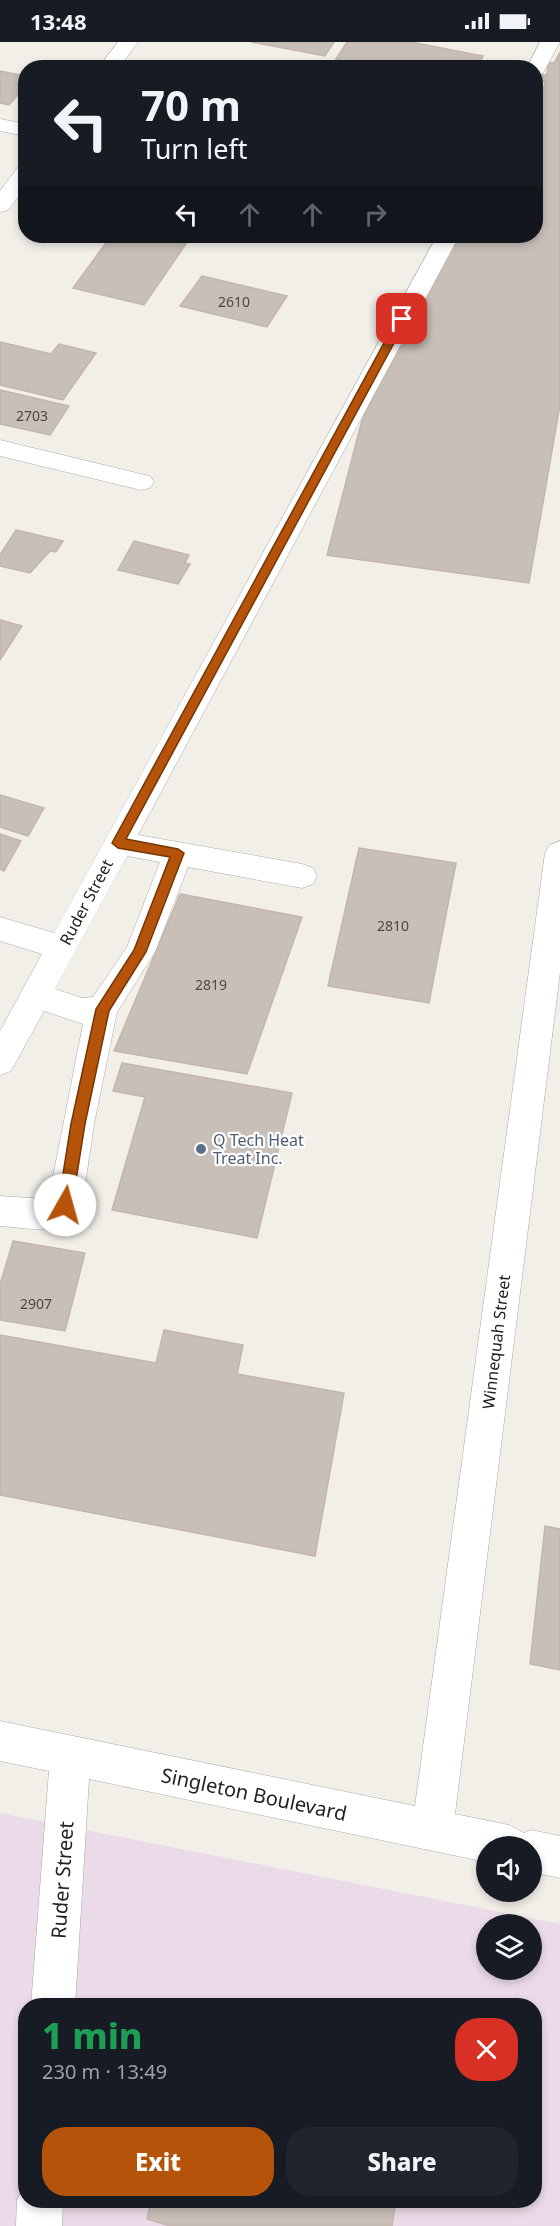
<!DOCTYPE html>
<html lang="en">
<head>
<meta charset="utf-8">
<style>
  body { margin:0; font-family:"Noto Sans",sans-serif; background:#20242c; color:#f1f3f6; height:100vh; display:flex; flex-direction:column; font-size:22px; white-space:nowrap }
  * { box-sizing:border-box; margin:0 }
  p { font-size:20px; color:#9ea1a6 }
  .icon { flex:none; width:33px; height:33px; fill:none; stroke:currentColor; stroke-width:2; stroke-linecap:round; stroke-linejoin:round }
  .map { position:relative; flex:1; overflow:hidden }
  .drawer { position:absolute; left:18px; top:1956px; width:524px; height:210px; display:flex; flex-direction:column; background:#171b24; border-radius:24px; box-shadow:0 3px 9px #0003 }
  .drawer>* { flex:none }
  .top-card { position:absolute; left:18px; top:18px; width:525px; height:183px; border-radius:24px; box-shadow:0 3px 9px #0003; background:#171b24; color:#f1f3f6; overflow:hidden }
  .fabs { position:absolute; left:476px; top:1794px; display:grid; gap:12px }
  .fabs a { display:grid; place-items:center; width:66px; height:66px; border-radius:50%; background:#171b24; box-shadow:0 3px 9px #0003; font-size:30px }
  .pin { position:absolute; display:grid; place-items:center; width:51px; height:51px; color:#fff; margin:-26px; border-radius:12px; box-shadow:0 3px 9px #0006 }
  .me { position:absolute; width:66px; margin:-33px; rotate:7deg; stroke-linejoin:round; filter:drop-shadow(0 0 4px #0008) }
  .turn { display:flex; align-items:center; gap:21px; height:126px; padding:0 24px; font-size:27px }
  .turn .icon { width:78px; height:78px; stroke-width:2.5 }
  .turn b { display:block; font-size:42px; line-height:51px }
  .lanes { display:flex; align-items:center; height:57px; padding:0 24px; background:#0003; justify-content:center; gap:30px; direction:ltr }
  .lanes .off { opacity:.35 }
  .round { display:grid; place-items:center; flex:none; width:63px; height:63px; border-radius:24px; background:#20242c }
  .overview { display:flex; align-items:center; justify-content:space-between; height:102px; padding:0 24px }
  h1 { font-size:36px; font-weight:800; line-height:45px; color:#1e9e55 }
  .cta { display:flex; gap:12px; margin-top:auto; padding:12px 24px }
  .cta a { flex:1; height:69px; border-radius:24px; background:#b45309; color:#fff; font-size:24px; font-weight:800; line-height:69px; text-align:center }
  .cta a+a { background:#20242c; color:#f1f3f6 }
  .status { display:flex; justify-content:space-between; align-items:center; height:42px; padding:0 30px; background:#171b24; direction:ltr }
  .status svg { height:16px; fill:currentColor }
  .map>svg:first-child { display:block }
  .industrial { fill:#ebdbe8; fill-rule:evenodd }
  .building { fill:#c7bfb8; stroke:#c4b6ab; stroke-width:1.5 }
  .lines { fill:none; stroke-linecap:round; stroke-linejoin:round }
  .minor-casing { stroke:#a9a9a9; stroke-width:1 }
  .minor { fill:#fff; fill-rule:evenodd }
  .route { fill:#b45309; stroke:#753606; stroke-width:1.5 }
  .service-dot { fill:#5c6f8a; stroke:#fff; stroke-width:2 }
  .labels { text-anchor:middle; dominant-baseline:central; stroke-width:4.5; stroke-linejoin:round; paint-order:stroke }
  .number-label { font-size:14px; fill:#4b4948 }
  .street-label { font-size:16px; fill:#222; stroke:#fff }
  .service-label { font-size:16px; fill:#4e5e75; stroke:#fff; text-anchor:start }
  .near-street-label { font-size:20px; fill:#222; stroke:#fff }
</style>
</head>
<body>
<div class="status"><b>13:48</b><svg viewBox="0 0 49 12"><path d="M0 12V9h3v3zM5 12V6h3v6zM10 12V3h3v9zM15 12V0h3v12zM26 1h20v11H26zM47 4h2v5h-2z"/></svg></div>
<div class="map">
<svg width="560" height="2184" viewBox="0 0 560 2184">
  <rect width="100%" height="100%" fill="#f2efe9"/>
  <path class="industrial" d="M0,1771L560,1882V2184H0ZM486,1882H531V1928H486ZM26,1964H534V2158H26Z"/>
  <g class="building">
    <polygon points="251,0 334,0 325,14"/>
    <polygon points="347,0 411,0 483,14 477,26 380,26 336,17"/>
    <polygon points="560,10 560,363 529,541 327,513 362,378 454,194 536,194 536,88 543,50 536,49 537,44 545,45 545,40 538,38 539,33 547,33 548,20 554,21"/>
    <polygon points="0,29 26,34 26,43 9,63 0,61"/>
    <polygon points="111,194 178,194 190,196 144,263 73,246"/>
    <polygon points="202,234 287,254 267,285 180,264"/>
    <polygon points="0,300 51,312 59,302 96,311 63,358 0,343"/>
    <polygon points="0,348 69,364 50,393 0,382"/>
    <polygon points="16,488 63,499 56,510 50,509 30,531 0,524 0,513"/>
    <polygon points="134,499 189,513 185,521 190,522 178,542 118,528"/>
    <polygon points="0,578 22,584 0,618"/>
    <polygon points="0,753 44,766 28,794 0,785"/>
    <polygon points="0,792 21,799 4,829 0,827"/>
    <polygon points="359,806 456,821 429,961 328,944"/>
    <polygon points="180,852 302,875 247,1032 114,1009"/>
    <polygon points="122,1021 292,1051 257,1196 112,1168 145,1055 113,1049"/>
    <polygon points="13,1199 85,1211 65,1289 0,1278 0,1243"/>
    <polygon points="164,1288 243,1303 237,1332 344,1351 315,1514 0,1453 0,1293 156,1321"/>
    <polygon points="545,1484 560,1487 560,1628 530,1622"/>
    <polygon points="151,2158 396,2158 392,2184 170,2184 147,2177"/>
  </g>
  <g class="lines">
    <g class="minor-casing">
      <g id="minor">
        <polygon points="118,0 138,0 119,26 98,26"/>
        <polygon points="540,0 560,0 543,31 536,33 536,26 527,26"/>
        <polygon points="0,77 26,82 26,94 0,89"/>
        <polygon points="26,124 26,145 8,168 0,170 0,149 18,125"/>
        <path d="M437,194H459L138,793L302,822L313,826L317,834L313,842L302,846L188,825L155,910L117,970L94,1082L82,1163C67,1196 30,1186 0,1184V1154L45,1157L49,1155L83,982L44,969L11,1029L0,1033V989L42,912L0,899V875L54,891ZM127,814L160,820L127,905L93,955L82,956L55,947Z"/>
        <polygon points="0,398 141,432 150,434 154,440 150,446 141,448 0,414"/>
        <polygon points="560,799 560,930 455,1772 509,1783 524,1791 531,1788 560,1794 560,1836 531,1830 531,1804 486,1804 486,1820 89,1737 75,1964 31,1964 49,1729 0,1719 0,1679 415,1764 545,811 550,803"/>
        <polygon points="26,2141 26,2158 63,2158 62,2184 16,2184 17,2158"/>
      </g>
    </g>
    <use href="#minor" class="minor"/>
  </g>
  <polygon class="route" points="402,274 407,277 126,797 178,807 184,811 146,910 109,969 85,1082 72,1163 65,1169 60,1167 58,1163 71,1082 96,967 134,908 170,815 118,806 112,801 397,277"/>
  <circle class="service-dot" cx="201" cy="1107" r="6"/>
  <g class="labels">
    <g class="number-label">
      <text x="234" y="259">2610</text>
      <text x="32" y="373">2703</text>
      <text x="393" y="883">2810</text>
      <text x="211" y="942">2819</text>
      <text x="36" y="1261">2907</text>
    </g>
    <g class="street-label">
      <text transform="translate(86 860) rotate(-62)">Ruder Street</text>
      <text transform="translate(496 1300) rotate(-83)">Winnequah Street</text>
    </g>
    <g class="service-label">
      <text x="213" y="1098">Q Tech Heat<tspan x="213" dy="18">Treat Inc.</tspan></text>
    </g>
    <g class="near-street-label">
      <text transform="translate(254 1752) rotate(12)">Singleton Boulevard</text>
      <text transform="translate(62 1838) rotate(-86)">Ruder Street</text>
    </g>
  </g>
</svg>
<div class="fabs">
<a><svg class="icon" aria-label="sound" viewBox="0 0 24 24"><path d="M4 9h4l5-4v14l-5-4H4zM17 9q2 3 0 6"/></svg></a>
<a><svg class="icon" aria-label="layers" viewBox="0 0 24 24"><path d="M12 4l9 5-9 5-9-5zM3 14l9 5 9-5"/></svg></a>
</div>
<div class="pin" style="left:402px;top:277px;background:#d93025"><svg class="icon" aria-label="arrive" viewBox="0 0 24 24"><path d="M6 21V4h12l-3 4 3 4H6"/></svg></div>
<svg class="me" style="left:65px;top:1163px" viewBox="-20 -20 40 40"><circle r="19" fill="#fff"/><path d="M0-13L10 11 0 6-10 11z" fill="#b45309"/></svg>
<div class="top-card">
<div class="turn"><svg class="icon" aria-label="left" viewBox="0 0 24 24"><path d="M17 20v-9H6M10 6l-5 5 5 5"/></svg><div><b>70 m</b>Turn left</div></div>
<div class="lanes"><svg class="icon" aria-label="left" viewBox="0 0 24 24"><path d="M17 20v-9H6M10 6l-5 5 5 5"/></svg><svg class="icon off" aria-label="ahead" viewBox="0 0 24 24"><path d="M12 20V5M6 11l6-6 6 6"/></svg><svg class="icon off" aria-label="ahead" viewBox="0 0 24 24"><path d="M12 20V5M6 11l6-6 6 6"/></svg><svg class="icon off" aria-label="right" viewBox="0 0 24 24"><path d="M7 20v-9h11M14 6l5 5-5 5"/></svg></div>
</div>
<section class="drawer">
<div class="overview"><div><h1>1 min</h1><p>230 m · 13:49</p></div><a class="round" style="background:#d93025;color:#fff"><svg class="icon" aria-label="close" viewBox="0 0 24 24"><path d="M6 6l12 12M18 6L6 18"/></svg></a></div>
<div class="cta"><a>Exit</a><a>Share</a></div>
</section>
</div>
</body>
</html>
